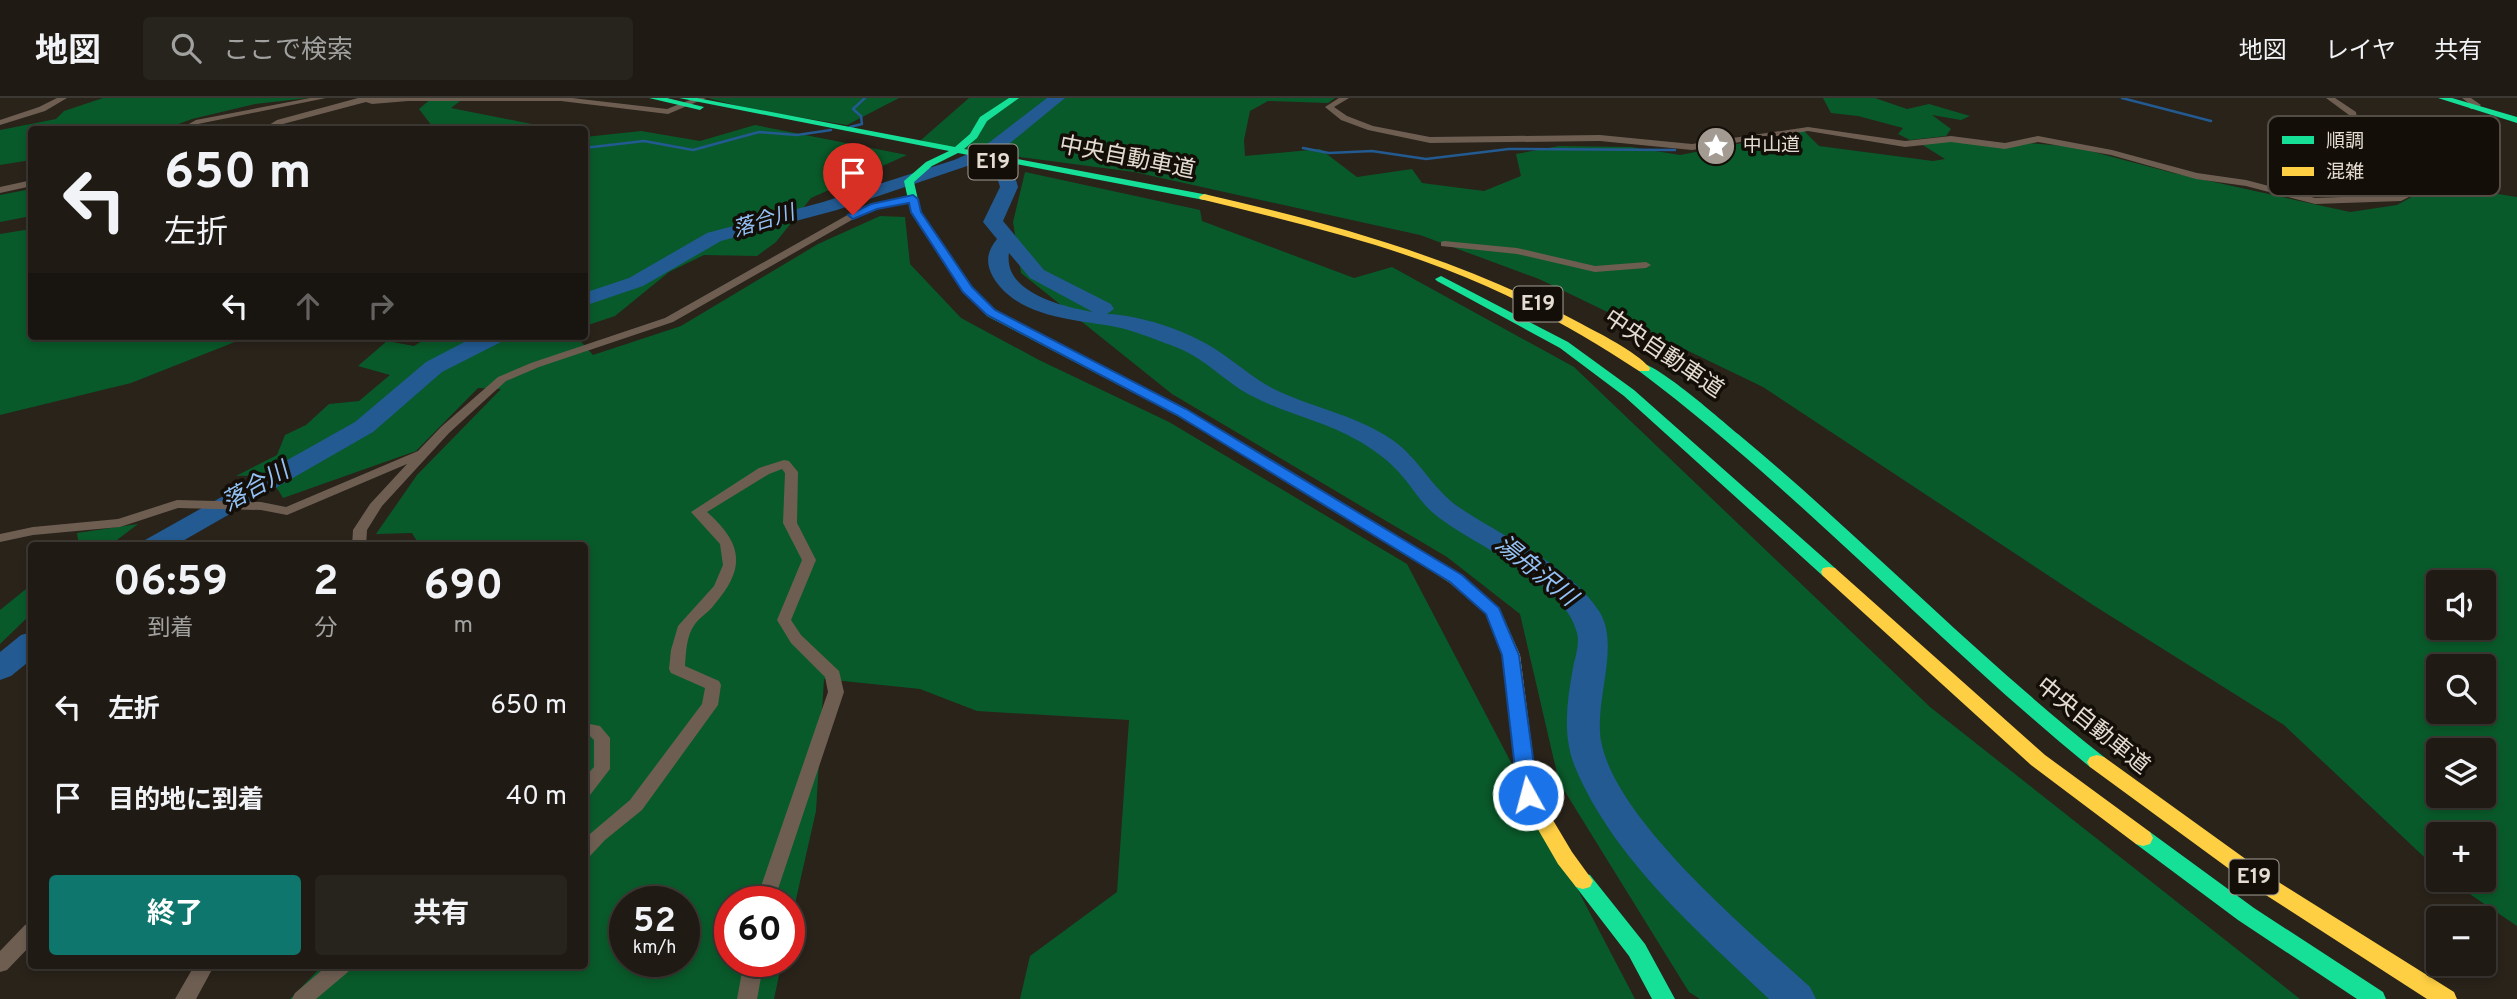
<!DOCTYPE html>
<html lang="ja">
<head>
<meta charset="utf-8">
<style>
  body { margin:0; font-family:Overpass,"Noto Sans JP",sans-serif; background:#27231d; color:#f1f3f6; height:100vh; display:flex; flex-direction:column; font-size:26px; white-space:nowrap }
  * { box-sizing:border-box; margin:0 }
  p { font-size:23px; color:#a1a1a0 }
  .icon { flex:none; width:38px; height:38px; fill:none; stroke:currentColor; stroke-width:2; stroke-linecap:round; stroke-linejoin:round }
  .map { position:relative; flex:1; overflow:hidden }
  .side { position:absolute; left:28px; top:444px; width:560px; height:427px; display:flex; flex-direction:column; background:#1f1a14; border-radius:7px; box-shadow:0 4px 10px #0003,0 0 0 2px #3c3834 }
  .side>* { flex:none }
  .guide { position:absolute; left:28px; top:28px; width:560px; height:214px; border-radius:7px; box-shadow:0 4px 10px #0003,0 0 0 2px #3c3834; background:#1f1a14; color:#f1f3f6; overflow:hidden }
  .buttons { position:absolute; left:2426px; top:472px; display:grid; gap:14px }
  .buttons a { display:grid; place-items:center; width:70px; height:70px; border-radius:7px; background:#1f1a14; box-shadow:0 4px 10px #0003,0 0 0 2px #3c3834; font-size:35px }
  .speed { position:absolute; left:609px; top:788px; display:flex; gap:14px; font-size:35px; font-weight:700; text-align:center }
  .speed>* { display:grid; place-content:center; width:91px; height:91px; border-radius:50%; background:#1f1a14; box-shadow:0 4px 10px #0003,0 0 0 2px #3c3834; line-height:1 }
  .speed small { font-size:18px; font-weight:400 }
  .speed .limit { border:10px solid #d22; background:#fff; color:#111 }
  .pin { position:absolute; display:grid; place-items:center; width:60px; height:60px; color:#fff; margin:-72px -30px; border-radius:50% 50% 50% 0; rotate:-45deg; box-shadow:0 0 7px #0007 }
  .pin .icon { rotate:45deg }
  .me { position:absolute; width:77px; margin:-38px; rotate:353deg; stroke-linejoin:round; filter:drop-shadow(0 0 5px #0008) }
  .turn { display:flex; align-items:center; gap:24px; height:147px; padding:0 21px; font-size:32px }
  .turn .icon { width:91px; height:91px; stroke-width:2.5 }
  .turn b { display:block; font-size:49px; line-height:60px }
  .lanes { display:flex; align-items:center; height:66px; padding:0 21px; background:#0003; justify-content:center; gap:35px; direction:ltr }
  .lanes .off { opacity:.35 }
  .eta { display:flex; justify-content:space-evenly; align-items:center; height:119px; text-align:center }
  .eta b { font-size:42px; font-weight:700; line-height:49px }
  .cta { display:flex; gap:14px; margin-top:auto; padding:14px 21px }
  .cta a { flex:1; height:80px; border-radius:7px; background:#0f766e; color:#fff; font-size:28px; font-weight:700; line-height:80px; text-align:center }
  .cta a+a { background:#27231d; color:#f1f3f6 }
  ul { padding:0; list-style:none }
  li { display:flex; align-items:center; gap:21px; height:91px; padding:0 21px }
  li div { flex:1 }
  li b { display:block; font-size:26px }
  li em { font-style:normal }
  header { display:flex; align-items:center; gap:42px; box-sizing:border-box; height:98px; padding:0 35px; background:#1f1a14; border-bottom:2px solid #3c3834 }
  header strong { font-size:33px }
  nav { display:flex; gap:38px; margin-inline-start:auto; font-size:24px }
  .search { width:490px; height:63px; background:#27231d; display:flex; align-items:center; gap:18px; box-sizing:border-box; padding:0 24px; border-radius:7px; color:#a1a1a0; font-size:26px }
  .map>svg:first-child { display:block }
  .forest { fill:#095a2a; fill-rule:evenodd }
  .lines { fill:none; stroke-linecap:round; stroke-linejoin:round }
  .stream { stroke:#225a91; stroke-width:2.5 }
  .river { fill:#225a91; fill-rule:evenodd }
  .street { fill:#6e5e52; fill-rule:evenodd }
  .fast { fill:#16e098; fill-rule:evenodd }
  .slow { fill:#ffcf43; fill-rule:evenodd }
  .route { fill:#1a73e8; stroke:#114b97; stroke-width:2 }
  .labels { text-anchor:middle; dominant-baseline:central; stroke-width:7; stroke-linejoin:round; paint-order:stroke }
  .far-poi-label { font-size:19px; fill:#e4dcd2; stroke:#130e07; text-anchor:start }
  .shield { fill:#130e07; stroke:#a59e95; stroke-width:2 }
  .shield-label { font-size:21px; font-weight:bold; fill:#e4dcd2 }
  .far-water-label { font-size:21px; font-style:italic; fill:#94c2f6; stroke:#130e07 }
  .street-label { font-size:23px; fill:#e4dcd2; stroke:#130e07 }
  .water-label { font-size:24px; font-style:italic; fill:#94c2f6; stroke:#130e07 }
  .key { fill:#130e07; stroke:#524c44; stroke-width:2 }
  .key-label { font-size:19px; fill:#e4dcd2 }
</style>
</head>
<body>
<header>
<strong>地図</strong>
<div class="search"><svg class="icon" aria-label="search" viewBox="0 0 24 24"><circle cx="10" cy="10" r="6"/><path d="M15 15l6 6"/></svg>ここで検索</div>
<nav><a>地図</a><a>レイヤ</a><a>共有</a></nav>
</header>
<div class="map">
<svg width="2517" height="901" viewBox="0 0 2517 901">
  <rect width="100%" height="100%" fill="#29231a"/>
  <g class="forest">
    <polygon points="103,0 308,0 255,6 192,21 165,31 32,32 31,62 0,67 0,32 56,21 64,13"/>
    <polygon points="432,0 464,0 451,10 557,31 418,32 432,28 419,11"/>
    <polygon points="708,0 899,0 847,27 754,12"/>
    <path d="M969,0H1335L1328,5L1268,3L1250,13L1244,42L1245,58L1320,51L1357,79L1412,71L1422,85L1484,93L1521,78L1516,56L1559,48L1631,49L1680,57L1804,33L1819,48L1933,63L1945,61L1921,46L1947,42L2006,50L2029,45L2075,49L2173,75L2350,114L2397,107L2435,86L2517,99V828L2449,782H2483V737H2438V772L2284,627L2093,507L1763,289L1539,181L1420,137L1134,74L943,49L921,42ZM2438,485H2483V530H2438ZM2438,569H2483V614H2438ZM2438,653H2483V698H2438Z"/>
    <polygon points="1823,0 1875,0 1907,11 1929,6 1970,18 1961,22 1932,17 1951,31 1946,38 1910,42 1898,36 1903,30 1858,18 1831,15"/>
    <polygon points="755,27 907,57 811,100 776,144 757,158 704,157 669,174 615,218 585,228 585,39 641,33 700,43"/>
    <polygon points="1025,74 1200,112 1202,123 1354,180 1392,169 1574,269 1930,609 2300,901 1700,901 1689,894 1559,684 1520,516 1447,459 1172,296 1021,175 1013,124"/>
    <polygon points="31,91 31,118 0,124 0,97"/>
    <path d="M880,118L905,119L910,166L961,220L1039,262L1169,324L1407,466L1635,901H1020L1030,858L1117,794L1129,622L977,613L920,591L824,581L816,713L789,832V803H730V863H782L774,901H290L322,868H584V448H420L412,435L376,436L417,377L501,291L478,290L416,353L283,400C271,377 260,377 236,378L277,357L285,337L306,327L329,306L359,303L390,277L358,268L387,243L414,248L430,238H576L593,257L681,228L818,146ZM625,803H684V863H625Z"/>
    <polygon points="31,131 32,238 250,238 131,285 0,317 0,136"/>
    <polygon points="138,426 109,448 79,448 77,435"/>
    <polygon points="31,487 31,516 0,546 0,512"/>
  </g>
  <g class="lines">
    <g class="stream">
      <polyline points="2122,0 2211,23"/>
      <polyline points="850,29 862,26 861,18 853,11 865,0"/>
      <polyline points="584,50 644,43 693,52 759,34 797,37 831,32"/>
      <polyline points="1303,50 1329,55 1372,53 1426,61 1509,51 1675,52"/>
    </g>
    <g class="river">
      <path d="M1047,0H1065L998,55L1014,75L1018,89L1003,123L1044,172L1111,206L1114,211L1107,216C1140,217 1184,232 1212,249C1235,263 1254,282 1278,293C1317,311 1359,318 1394,343C1420,362 1433,392 1460,410C1506,441 1567,465 1599,513C1621,547 1594,602 1601,643C1616,723 1750,834 1810,889L1816,901H1769C1698,833 1614,762 1575,669C1562,637 1567,603 1573,570C1575,559 1580,546 1577,535C1565,484 1477,449 1438,419C1422,407 1415,393 1403,379C1391,364 1373,351 1357,342C1324,323 1286,316 1252,298C1226,285 1206,261 1178,250C1160,243 1140,235 1121,230C1079,221 1019,222 993,179C985,165 987,153 997,141L983,124L1000,89L996,76L985,62L837,112L721,143L643,188L584,208V195L629,180L707,135L823,104L954,62L982,50ZM1009,155L1030,180L1093,214C1064,209 1003,195 1009,155Z"/>
      <polygon points="476,238 506,238 503,243 442,274 373,334 174,448 141,448 145,442 355,324 426,264"/>
      <polygon points="32,534 32,561 11,578 0,582 0,554 21,537"/>
    </g>
    <g class="street">
      <polygon points="57,0 67,0 45,13 0,27 0,22 39,9"/>
      <polygon points="310,0 326,0 198,26 189,32 178,32 196,22"/>
      <polygon points="358,0 572,0 667,11 695,0 706,0 668,16 561,3 408,3 372,6 366,4 283,26 272,32 261,32 277,22"/>
      <polygon points="1339,0 1349,0 1334,9 1347,18 1373,28 1430,39 1600,37 1692,46 1808,29 1905,43 1951,38 2005,45 2038,38 2112,52 2197,75 2246,82 2315,100 2399,97 2420,87 2420,76 2357,37 2350,29 2349,17 2326,0 2335,0 2356,14 2358,28 2363,33 2426,72 2430,78 2427,90 2401,103 2315,106 2246,88 2196,81 2111,57 2038,44 2005,51 1951,44 1905,49 1808,33 1692,52 1600,43 1430,45 1368,32 1341,22 1325,9"/>
      <polygon points="2462,0 2471,0 2481,7 2476,11 2470,11 2471,7"/>
      <polygon points="32,82 32,88 0,95 0,89"/>
      <polygon points="913,98 916,99 916,103 877,110 857,119 673,224 539,269 506,283 449,335 382,408 367,432 366,448 352,448 353,432 370,406 407,366 287,417 261,412 178,410 120,429 33,437 0,444 0,436 33,429 118,421 177,402 261,404 286,409 418,353 441,329 498,279 531,265 665,220 851,115 872,106"/>
      <polygon points="1444,143 1517,150 1595,168 1646,164 1651,167 1646,170 1595,174 1517,156 1441,148 1441,144"/>
      <path d="M784,362L789,363L798,374L797,425L816,462L791,522L801,537L839,573L844,594L774,803H756L828,594L825,579L791,545L777,522L802,462L783,425L785,375L782,371L769,376L707,414C743,446 746,470 714,507C709,514 700,519 695,526C686,538 686,555 685,568L719,583L721,587L718,607L642,712L605,742L590,758L584,760V741L630,702L702,606L705,590L671,575L669,571L671,552L678,528L714,488L723,467L720,446L691,414L759,370Z"/>
      <polygon points="584,625 600,628 610,640 610,671 590,697 584,698 584,680 594,669 594,642 589,637 584,637"/>
      <polygon points="32,825 32,846 7,872 0,874 0,853 25,827"/>
      <polygon points="744,863 764,863 757,901 737,901"/>
      <polygon points="194,868 214,868 196,901 175,901"/>
      <polygon points="327,868 351,868 348,874 316,901 292,901 295,895"/>
    </g>
    <g class="fast">
      <polygon points="649,0 667,0 704,9 700,12"/>
      <polygon points="679,0 697,0 955,49 970,36 980,19 1009,0 1019,0 987,23 977,40 964,51 1208,97 1209,99 1204,102 958,55 932,68 914,84 921,115 971,189 995,212 1186,311 1384,430 1381,433 1371,433 1176,317 987,218 963,193 911,115 904,83 926,64 949,53"/>
      <polygon points="2438,0 2452,0 2517,19 2517,25"/>
      <polygon points="1441,178 1568,244 1634,292 1835,470 1837,474 1835,478 1823,478 1624,298 1560,250 1437,183 1435,181"/>
      <path d="M1644,266C1664,272 1719,320 1738,336C1863,440 1976,558 2104,659L2107,664L2104,669L2097,671L2090,669C1934,542 1800,394 1639,273V267Z"/>
      <polygon points="2143,732 2150,734 2254,810 2383,894 2386,901 2357,901 2238,822 2136,746 2133,740 2136,734"/>
      <polygon points="1583,775 1590,777 1645,846 1675,901 1652,901 1629,858 1576,789 1573,783 1576,777"/>
    </g>
    <g class="slow">
      <path d="M1204,96C1334,126 1460,161 1578,224C1600,236 1634,252 1650,270L1649,273H1639C1590,241 1540,212 1486,188C1394,147 1297,125 1200,101L1199,99Z"/>
      <polygon points="1376,425 1462,477 1501,514 1520,557 1538,697 1572,754 1593,783 1590,789 1583,791 1576,789 1558,766 1518,697 1502,557 1486,516 1450,485 1371,433 1368,430 1371,427"/>
      <polygon points="1829,469 1835,470 2045,657 2150,734 2153,740 2150,746 2143,748 2136,746 2031,667 1823,478 1821,474 1823,470"/>
      <polygon points="2097,657 2104,659 2272,780 2454,894 2457,901 2427,901 2258,792 2090,669 2087,664 2090,659"/>
    </g>
  </g>
  <polygon class="route" points="913,97 918,101 921,114 972,189 995,212 1186,311 1462,477 1499,510 1519,557 1538,697 1535,702 1528,704 1518,697 1502,557 1486,516 1450,484 1177,317 987,217 963,194 911,114 909,105 877,111 853,121 848,117 871,106"/>
  <defs>
    <g id="sight-disc" transform="scale(2.0125)"><circle r="9.5" fill="#a39b92" stroke="#130e07"/><path d="M0-6L1.8-2.2L6-1.7L2.9 1.2L3.7 5.4L0 3.3L-3.7 5.4L-2.9 1.2L-6-1.7L-1.8-2.2Z" fill="#fff"/></g>
  </defs>
  <g fill-rule="evenodd">
    <use href="#sight-disc" x="1716" y="48"/>
  </g>
  <g class="labels">
    <g class="far-poi-label">
      <text x="1743" y="48">中山道</text>
    </g>
    <g class="shield">
      <rect x="968.5" y="46.5" width="49" height="35" rx="5"/>
      <rect x="1513.5" y="188.5" width="49" height="35" rx="5"/>
      <rect x="2229.5" y="761.5" width="49" height="35" rx="5"/>
    </g>
    <g class="shield-label">
      <text x="993" y="64">E19</text>
      <text x="1538" y="206">E19</text>
      <text x="2254" y="779">E19</text>
    </g>
    <g class="far-water-label">
      <text transform="translate(764 124) rotate(-17)">落合川</text>
    </g>
    <g class="street-label">
      <text transform="translate(1127 61) rotate(11)">中央自動車道</text>
      <text transform="translate(1663 257) rotate(34)">中央自動車道</text>
      <text transform="translate(2092 629) rotate(39)">中央自動車道</text>
    </g>
    <g class="water-label">
      <text transform="translate(256 390) rotate(-30)">落合川</text>
      <text transform="translate(1535 474) rotate(39)">湯舟沢川</text>
    </g>
  </g>
  <rect x="2268" y="18" width="232" height="80" rx="10" class="key"/>
  <rect x="2282" y="38" width="32" height="8" fill="#16e098"/>
  <rect x="2282" y="69" width="32" height="9" fill="#ffcf43"/>
  <g class="key-label">
    <text x="2326" y="49">順調</text>
    <text x="2326" y="80">混雑</text>
  </g>
</svg>
<div class="buttons">
<a><svg class="icon" aria-label="sound" viewBox="0 0 24 24"><path d="M4 9h4l5-4v14l-5-4H4zM17 9q2 3 0 6"/></svg></a>
<a><svg class="icon" aria-label="search" viewBox="0 0 24 24"><circle cx="10" cy="10" r="6"/><path d="M15 15l6 6"/></svg></a>
<a><svg class="icon" aria-label="layers" viewBox="0 0 24 24"><path d="M12 4l9 5-9 5-9-5zM3 14l9 5 9-5"/></svg></a>
<a>+</a>
<a>−</a>
</div>
<div class="speed"><div>52<small>km/h</small></div><div class="limit">60</div></div>
<div class="pin" style="left:853px;top:117px;background:#d93025"><svg class="icon" aria-label="arrive" viewBox="0 0 24 24"><path d="M6 21V4h12l-3 4 3 4H6"/></svg></div>
<svg class="me" style="left:1528px;top:697px" viewBox="-20 -20 40 40"><circle r="17" fill="#1a73e8" stroke="#fff" stroke-width="3"/><path d="M0-11L8 9 0 5-8 9z" fill="#fff"/></svg>
<div class="guide">
<div class="turn"><svg class="icon" aria-label="left" viewBox="0 0 24 24"><path d="M17 20v-9H6M10 6l-5 5 5 5"/></svg><div><b>650 m</b>左折</div></div>
<div class="lanes"><svg class="icon" aria-label="left" viewBox="0 0 24 24"><path d="M17 20v-9H6M10 6l-5 5 5 5"/></svg><svg class="icon off" aria-label="ahead" viewBox="0 0 24 24"><path d="M12 20V5M6 11l6-6 6 6"/></svg><svg class="icon off" aria-label="right" viewBox="0 0 24 24"><path d="M7 20v-9h11M14 6l5 5-5 5"/></svg></div>
</div>
<section class="side">
<div class="eta">
<div><b>06:59</b><p>到着</p></div>
<div><b>2</b><p>分</p></div>
<div><b>690</b><p>m</p></div>
</div>
<ul>
<li><svg class="icon" aria-label="left" viewBox="0 0 24 24"><path d="M17 20v-9H6M10 6l-5 5 5 5"/></svg><div><b>左折</b></div><em>650 m</em></li>
<li><svg class="icon" aria-label="arrive" viewBox="0 0 24 24"><path d="M6 21V4h12l-3 4 3 4H6"/></svg><div><b>目的地に到着</b></div><em>40 m</em></li>
</ul>
<div class="cta"><a>終了</a><a>共有</a></div>
</section>
</div>
</body>
</html>
